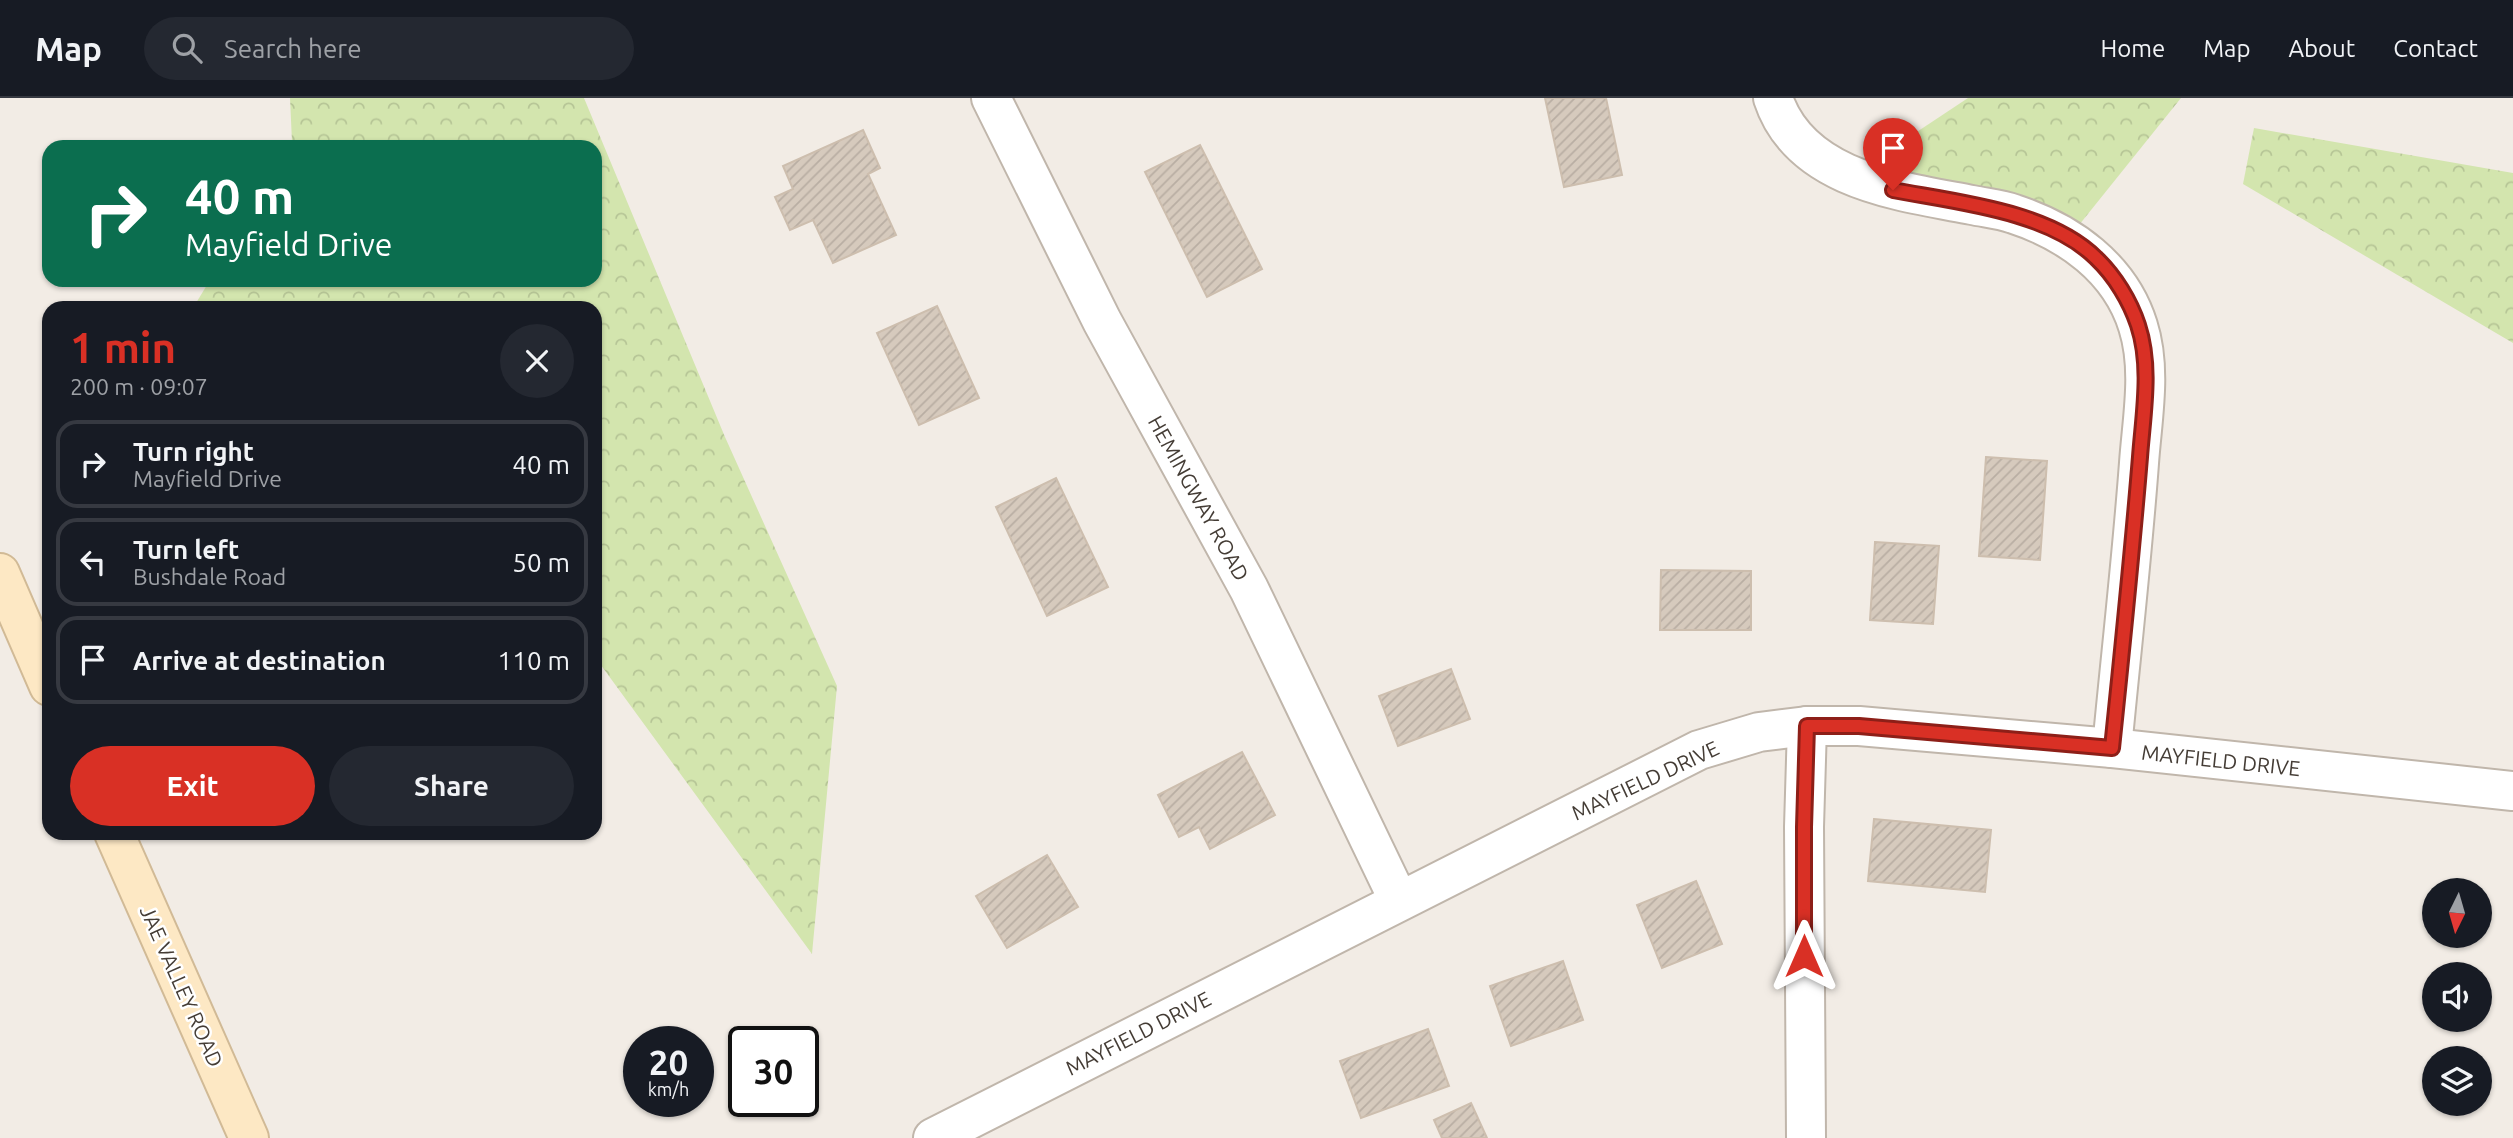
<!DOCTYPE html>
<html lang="en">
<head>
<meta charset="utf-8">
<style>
  body { margin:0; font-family:Ubuntu,sans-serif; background:#242831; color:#f1f3f6; height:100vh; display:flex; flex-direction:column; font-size:26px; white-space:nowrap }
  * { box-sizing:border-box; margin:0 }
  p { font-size:23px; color:#9ea1a6 }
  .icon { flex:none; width:38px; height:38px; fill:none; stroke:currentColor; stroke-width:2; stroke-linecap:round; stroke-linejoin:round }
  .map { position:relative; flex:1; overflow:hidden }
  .details { position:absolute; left:42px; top:203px; width:560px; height:539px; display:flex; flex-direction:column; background:#171b24; border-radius:21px; box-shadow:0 2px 5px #0004 }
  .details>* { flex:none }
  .guide { position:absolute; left:42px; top:42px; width:560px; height:147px; border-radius:21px; box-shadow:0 2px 5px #0004; background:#0b6e4f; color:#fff; overflow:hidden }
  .needle { width:46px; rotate:185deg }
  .controls { position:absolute; left:2422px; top:780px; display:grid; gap:14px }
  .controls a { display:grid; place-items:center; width:70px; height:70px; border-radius:50%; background:#171b24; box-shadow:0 2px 5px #0004; font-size:35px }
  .speed { position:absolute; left:623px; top:928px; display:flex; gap:14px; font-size:35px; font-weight:700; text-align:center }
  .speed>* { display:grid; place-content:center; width:91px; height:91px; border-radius:50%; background:#171b24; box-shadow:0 2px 5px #0004; line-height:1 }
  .speed small { font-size:18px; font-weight:400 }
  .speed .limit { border:4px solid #111; border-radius:10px; background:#fff; color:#111 }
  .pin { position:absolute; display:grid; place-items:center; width:60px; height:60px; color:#fff; margin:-72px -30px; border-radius:50% 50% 50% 0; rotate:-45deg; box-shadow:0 0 7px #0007 }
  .pin .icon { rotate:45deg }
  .me { position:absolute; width:77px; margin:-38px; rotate:0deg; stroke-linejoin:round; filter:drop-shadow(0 0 5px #0008) }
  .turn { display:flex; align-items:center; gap:24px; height:147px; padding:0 28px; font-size:32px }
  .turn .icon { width:91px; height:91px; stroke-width:2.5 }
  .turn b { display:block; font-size:49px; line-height:60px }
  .round { display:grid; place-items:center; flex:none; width:74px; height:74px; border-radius:37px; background:#242831 }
  .headline { display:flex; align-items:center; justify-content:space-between; height:119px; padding:0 28px }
  h1 { font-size:42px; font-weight:700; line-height:52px; color:#d93025 }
  .cta { display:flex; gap:14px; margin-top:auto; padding:14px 28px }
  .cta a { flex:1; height:80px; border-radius:42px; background:#d93025; color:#fff; font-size:28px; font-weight:700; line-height:80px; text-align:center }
  .cta a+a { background:#242831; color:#f1f3f6 }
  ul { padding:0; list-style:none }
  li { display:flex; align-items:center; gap:21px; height:88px; margin:0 14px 10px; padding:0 14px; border:4px solid #363941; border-radius:21px }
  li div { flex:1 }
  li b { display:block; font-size:26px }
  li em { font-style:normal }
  header { display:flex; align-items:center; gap:42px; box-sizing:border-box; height:98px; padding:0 35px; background:#171b24; border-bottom:2px solid #363941 }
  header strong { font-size:33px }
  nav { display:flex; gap:38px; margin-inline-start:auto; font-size:24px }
  .search { width:490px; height:63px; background:#242831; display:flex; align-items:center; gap:18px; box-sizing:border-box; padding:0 24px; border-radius:38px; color:#9ea1a6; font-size:26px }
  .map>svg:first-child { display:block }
  .forest { fill:url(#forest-crowns) }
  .building { fill:url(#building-hatch); stroke:#cdbeae; stroke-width:2 }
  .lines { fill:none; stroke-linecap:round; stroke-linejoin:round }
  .minor-casing { stroke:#c0b6ab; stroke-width:42 }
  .tertiary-casing { stroke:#c0b6ab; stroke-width:42 }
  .secondary-casing { stroke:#d1ba96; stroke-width:42 }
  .minor { stroke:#fff; stroke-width:38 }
  .tertiary { stroke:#fff; stroke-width:38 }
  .secondary { stroke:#fde8c4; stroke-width:38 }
  .route-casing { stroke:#8d1f18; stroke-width:18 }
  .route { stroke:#d93025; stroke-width:12 }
  .labels { text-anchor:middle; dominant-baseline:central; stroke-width:5; stroke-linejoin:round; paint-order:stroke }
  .street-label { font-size:21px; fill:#443c35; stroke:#fff }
</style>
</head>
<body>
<header>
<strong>Map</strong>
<div class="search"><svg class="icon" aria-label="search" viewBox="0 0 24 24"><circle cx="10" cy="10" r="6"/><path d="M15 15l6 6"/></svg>Search here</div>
<nav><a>Home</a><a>Map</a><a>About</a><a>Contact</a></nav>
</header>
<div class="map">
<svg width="2513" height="1040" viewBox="0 0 2513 1040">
  <defs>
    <pattern id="forest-crowns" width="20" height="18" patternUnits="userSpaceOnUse" patternTransform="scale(1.75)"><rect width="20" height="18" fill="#d3e5ae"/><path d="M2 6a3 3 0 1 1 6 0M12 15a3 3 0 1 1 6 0" fill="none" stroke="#b6c596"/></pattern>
    <pattern id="building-hatch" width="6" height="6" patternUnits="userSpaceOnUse" patternTransform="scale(1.75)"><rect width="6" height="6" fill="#d6cabd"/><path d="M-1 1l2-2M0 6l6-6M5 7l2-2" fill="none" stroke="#b9aea3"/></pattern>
  </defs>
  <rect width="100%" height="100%" fill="#f2ece5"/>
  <g class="forest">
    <polygon points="290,0 584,0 725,339 837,588 812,856 595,559 595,210 193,210 210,182 595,182 595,49 290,49 292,44"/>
    <polygon points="1968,0 2181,0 2071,137 1876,61"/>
    <polygon points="2254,30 2513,75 2513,245 2243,86"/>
  </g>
  <g class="building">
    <polygon points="1545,0 1606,0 1622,77 1564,89"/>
    <polygon points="863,32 880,70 868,76 896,137 833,165 813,122 790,132 775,99 793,91 783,68"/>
    <polygon points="1200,47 1262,171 1207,199 1145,74"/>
    <polygon points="937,208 979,300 919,327 877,235"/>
    <polygon points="1986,359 2047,363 2040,462 1979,458"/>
    <polygon points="1056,380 1108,489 1047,518 996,409"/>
    <polygon points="1875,444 1939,448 1933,526 1870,522"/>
    <polygon points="1661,472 1751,473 1751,532 1660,532"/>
    <polygon points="1451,571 1470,621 1398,648 1379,598"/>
    <polygon points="1242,654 1275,717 1210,751 1199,729 1179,739 1158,697"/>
    <polygon points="1874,721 1991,732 1985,794 1868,783"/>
    <polygon points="1047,757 1078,809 1007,850 976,798"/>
    <polygon points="1696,783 1722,846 1662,870 1637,807"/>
    <polygon points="1563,863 1583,922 1511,948 1490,888"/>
    <polygon points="1428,931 1449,988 1361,1020 1340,963"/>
    <polygon points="1471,1005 1487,1040 1442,1040 1434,1022"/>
  </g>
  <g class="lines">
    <g class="minor-casing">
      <g id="minor">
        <polyline points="991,0 1102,223 1249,491 1399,803"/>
        <path d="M1773,0C1800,82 1899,93 1972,107C1986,110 2000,111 2014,116C2069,134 2120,170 2138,228C2152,272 2142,321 2139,365C2132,460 2121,555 2112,650"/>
        <polyline points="1806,1040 1804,729 1807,628"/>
      </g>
    </g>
    <g class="tertiary-casing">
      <polyline id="tertiary" points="933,1040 1699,652 1759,634 1807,628 1859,628 2112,650 2513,693"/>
    </g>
    <g class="secondary-casing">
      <g id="secondary">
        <polyline points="0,475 49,588"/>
        <polyline points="114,735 249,1040"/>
      </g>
    </g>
    <use href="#minor" class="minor"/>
    <use href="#tertiary" class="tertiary"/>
    <use href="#secondary" class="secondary"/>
  </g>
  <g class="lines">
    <g class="route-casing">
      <path id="route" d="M1804,858V729L1807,628H1859L2112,650C2122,554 2132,457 2140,359C2143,317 2152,269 2138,227C2130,203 2115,178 2096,160C2049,113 1956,104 1893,92"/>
    </g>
    <use href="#route" class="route"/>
  </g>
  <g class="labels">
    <g class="street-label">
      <text transform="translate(1199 400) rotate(61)">HEMINGWAY ROAD</text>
      <text transform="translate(2221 662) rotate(6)">MAYFIELD DRIVE</text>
      <text transform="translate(1645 682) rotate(-25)">MAYFIELD DRIVE</text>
      <text transform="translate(182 888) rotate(66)">JAE VALLEY ROAD</text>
      <text transform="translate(1138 935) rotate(-27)">MAYFIELD DRIVE</text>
    </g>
  </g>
</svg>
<div class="controls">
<a><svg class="needle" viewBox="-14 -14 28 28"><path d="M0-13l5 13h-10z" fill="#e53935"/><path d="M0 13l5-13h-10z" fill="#9ea1a6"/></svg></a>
<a><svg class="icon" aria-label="sound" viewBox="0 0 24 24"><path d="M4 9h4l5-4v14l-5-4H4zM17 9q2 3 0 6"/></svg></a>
<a><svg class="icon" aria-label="layers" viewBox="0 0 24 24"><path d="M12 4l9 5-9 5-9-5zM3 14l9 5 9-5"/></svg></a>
</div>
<div class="speed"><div>20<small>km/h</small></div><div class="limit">30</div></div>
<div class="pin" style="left:1893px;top:92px;background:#d93025"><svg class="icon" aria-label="arrive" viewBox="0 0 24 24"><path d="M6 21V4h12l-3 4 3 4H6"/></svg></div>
<svg class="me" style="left:1804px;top:858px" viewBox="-20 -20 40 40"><path d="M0-17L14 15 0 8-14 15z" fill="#d93025" stroke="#fff" stroke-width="4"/></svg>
<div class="guide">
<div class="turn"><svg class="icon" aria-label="right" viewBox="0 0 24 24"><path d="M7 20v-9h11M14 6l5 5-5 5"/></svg><div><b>40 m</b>Mayfield Drive</div></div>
</div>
<section class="details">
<div class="headline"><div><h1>1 min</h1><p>200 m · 09:07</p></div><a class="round"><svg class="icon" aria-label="close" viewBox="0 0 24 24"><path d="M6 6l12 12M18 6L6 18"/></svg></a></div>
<ul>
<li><svg class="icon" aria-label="right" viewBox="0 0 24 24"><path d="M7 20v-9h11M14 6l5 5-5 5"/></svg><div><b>Turn right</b><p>Mayfield Drive</p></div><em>40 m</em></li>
<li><svg class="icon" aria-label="left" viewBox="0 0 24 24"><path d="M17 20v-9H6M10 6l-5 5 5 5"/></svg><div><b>Turn left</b><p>Bushdale Road</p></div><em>50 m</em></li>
<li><svg class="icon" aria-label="arrive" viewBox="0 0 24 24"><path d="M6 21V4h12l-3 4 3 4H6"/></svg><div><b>Arrive at destination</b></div><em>110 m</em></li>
</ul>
<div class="cta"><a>Exit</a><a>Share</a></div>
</section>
</div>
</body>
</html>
